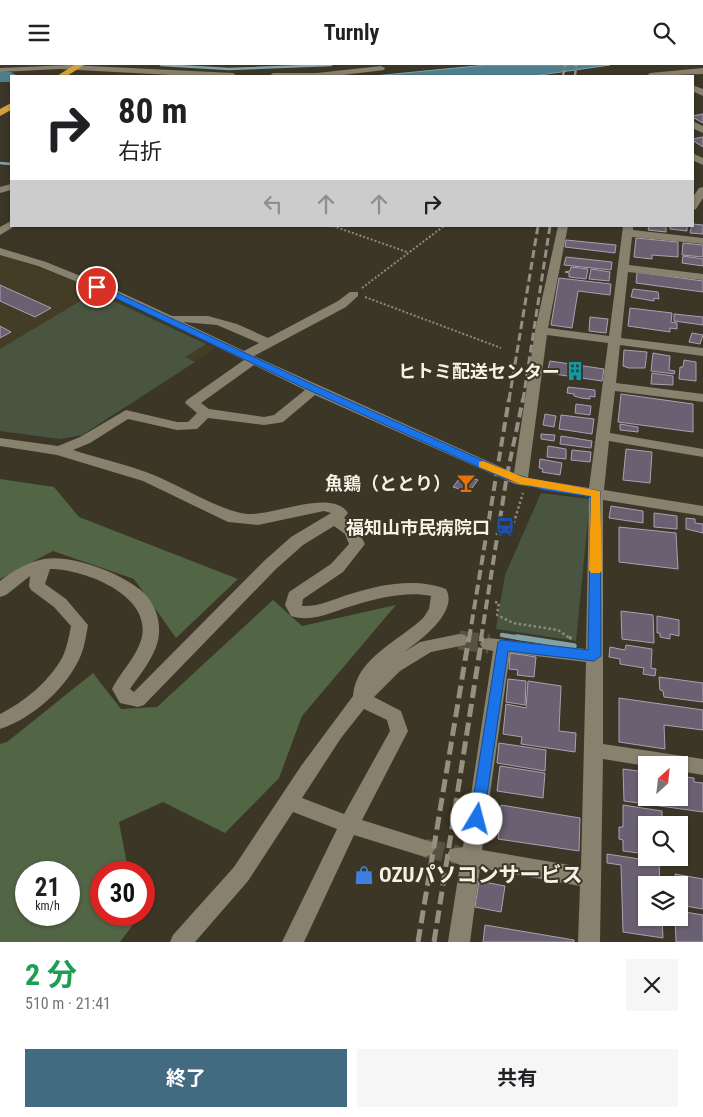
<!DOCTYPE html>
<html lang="ja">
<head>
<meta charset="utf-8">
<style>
  body { margin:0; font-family:"Roboto Condensed","Noto Sans JP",sans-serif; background:#f6f6f6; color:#202124; height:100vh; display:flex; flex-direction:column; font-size:19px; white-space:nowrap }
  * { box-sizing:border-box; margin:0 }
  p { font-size:16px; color:#757577 }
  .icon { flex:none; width:28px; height:28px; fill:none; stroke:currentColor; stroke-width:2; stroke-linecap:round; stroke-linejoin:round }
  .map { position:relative; height:877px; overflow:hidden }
  .side { display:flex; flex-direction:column; background:#fff; flex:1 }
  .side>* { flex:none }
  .banner { position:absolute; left:10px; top:10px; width:684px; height:152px; border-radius:0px; box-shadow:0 1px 4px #0004; background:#fff; color:#202124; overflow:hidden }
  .needle { width:32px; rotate:27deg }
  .buttons { position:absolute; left:638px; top:691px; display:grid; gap:10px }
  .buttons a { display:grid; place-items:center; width:50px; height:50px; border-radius:0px; background:#fff; box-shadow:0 1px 4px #0004; font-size:25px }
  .speed { position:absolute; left:15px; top:796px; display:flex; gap:10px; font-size:25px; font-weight:700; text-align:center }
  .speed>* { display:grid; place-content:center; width:65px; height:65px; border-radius:50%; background:#fff; box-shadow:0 1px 4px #0004; line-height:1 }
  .speed small { font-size:12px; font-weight:400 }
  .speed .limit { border:8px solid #d22; background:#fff; color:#111 }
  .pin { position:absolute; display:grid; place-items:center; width:42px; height:42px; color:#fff; margin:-21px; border:2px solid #fff; border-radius:50%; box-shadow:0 1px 5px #0007 }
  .me { position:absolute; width:55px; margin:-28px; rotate:8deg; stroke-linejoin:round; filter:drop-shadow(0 0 4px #0008) }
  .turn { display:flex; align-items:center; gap:18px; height:105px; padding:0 25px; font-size:22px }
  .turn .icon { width:65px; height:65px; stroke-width:2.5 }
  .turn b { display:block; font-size:35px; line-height:42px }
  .lanes { display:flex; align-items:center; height:48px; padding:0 25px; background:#0003; justify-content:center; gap:25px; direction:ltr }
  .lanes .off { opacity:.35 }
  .round { display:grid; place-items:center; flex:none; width:52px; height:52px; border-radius:0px; background:#f6f6f6 }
  .summary { display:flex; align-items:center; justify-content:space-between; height:85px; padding:0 25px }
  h1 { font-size:30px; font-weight:700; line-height:38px; color:#1e9e55 }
  .cta { display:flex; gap:10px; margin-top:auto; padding:10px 25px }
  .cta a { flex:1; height:58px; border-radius:0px; background:#426a81; color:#fff; font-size:20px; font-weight:700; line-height:58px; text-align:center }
  .cta a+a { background:#f6f6f6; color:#202124 }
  header { display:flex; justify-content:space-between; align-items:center; height:65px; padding:0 25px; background:#fff; font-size:22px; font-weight:700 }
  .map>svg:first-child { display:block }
  .built { fill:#443d26 }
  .green { fill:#495540 }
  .forest { fill:#526544; fill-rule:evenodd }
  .water { fill:#4f7f8f; stroke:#81a2a9 }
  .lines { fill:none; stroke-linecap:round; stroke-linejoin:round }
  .stream-far2 { stroke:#81a2a9; stroke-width:2.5 }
  .stream-far1 { stroke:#81a2a9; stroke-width:4.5 }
  .stream { stroke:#81a2a9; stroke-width:5.5 }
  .river { fill:#4f7f8f; fill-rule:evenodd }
  .building { fill:#696172; stroke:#a9a1b4 }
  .minor-tunnel { stroke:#585243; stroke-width:19; stroke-dasharray:19 9; stroke-linecap:butt }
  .path-far2 { stroke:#8e8a7c; stroke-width:2; stroke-dasharray:2 2; stroke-linecap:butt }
  .path-far1 { stroke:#8e8a7c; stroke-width:2.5; stroke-dasharray:2.5 2.5; stroke-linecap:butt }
  .path { stroke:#8e8a7c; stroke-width:3; stroke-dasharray:3 3; stroke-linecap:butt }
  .minor { fill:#87816e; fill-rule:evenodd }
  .highway { fill:#d4a03e; fill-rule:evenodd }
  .rail-far3 { stroke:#959083; stroke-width:2.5; stroke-dasharray:6 3; stroke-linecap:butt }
  .rail-far2 { stroke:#959083; stroke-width:3; stroke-dasharray:8 4; stroke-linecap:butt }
  .rail-far1 { stroke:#959083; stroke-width:4; stroke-dasharray:10 5; stroke-linecap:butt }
  .rail { stroke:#959083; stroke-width:5; stroke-dasharray:13 6; stroke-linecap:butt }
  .route { fill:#1a73e8; stroke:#114b97 }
  .slow { fill:#f59e0b }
  .labels { text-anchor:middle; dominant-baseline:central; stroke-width:4; stroke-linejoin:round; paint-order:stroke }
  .poi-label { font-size:18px; font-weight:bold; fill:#f5f2e7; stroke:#3c3626; text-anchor:end }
  .near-poi-label { font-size:21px; font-weight:bold; fill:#f5f2e7; stroke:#3c3626; text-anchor:start }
</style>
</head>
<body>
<header><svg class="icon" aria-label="menu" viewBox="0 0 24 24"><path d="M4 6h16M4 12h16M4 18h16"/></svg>Turnly<svg class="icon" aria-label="search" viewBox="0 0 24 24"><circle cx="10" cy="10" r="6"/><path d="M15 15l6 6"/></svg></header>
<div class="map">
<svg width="703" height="877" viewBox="0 0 703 877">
  <rect width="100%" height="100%" fill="#3c3626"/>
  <polygon class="built" points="0,189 76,216 215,283 82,370 60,374 0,366"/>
  <g class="green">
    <polygon points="107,233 206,279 185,292 195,297 82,370 60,374 0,366 0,284 82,235"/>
    <polygon points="541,428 590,434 576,576 496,564 505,510"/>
  </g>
  <g class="forest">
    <polygon points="0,414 54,422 79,452 238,514 176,573 134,514 53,486 0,514"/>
    <path d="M273,535L302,561L396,540L302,651L279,713L225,768L163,737L119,757L127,799L132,807L101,808V850H140L120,877H0V679L7,677L93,608L121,644L157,642ZM26,808H69V850H26Z"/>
  </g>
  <polygon class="water" points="486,0 610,0 533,11 374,11"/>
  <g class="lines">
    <g class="stream-far2">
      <polyline points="161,0 229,4 331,0"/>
      <polyline points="0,98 11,99"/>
    </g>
    <polyline class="stream-far1" points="502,570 526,574"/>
    <polyline class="stream" points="517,572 574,581"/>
    <polygon class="river" points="0,7 11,7 18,11 11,11 11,17 0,17"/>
  </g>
  <g class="building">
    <polygon points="703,49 703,58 692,52 692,51"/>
    <polygon points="703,72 703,82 692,75 692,74"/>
    <polygon points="692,159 703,160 703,169 690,168"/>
    <polygon points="649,161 666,161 666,167 648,165"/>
    <polygon points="670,161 687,161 687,166 670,164"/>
    <polygon points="636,173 678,177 678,192 652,190 652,194 634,192"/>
    <polygon points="566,175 616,180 615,188 565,182"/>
    <polygon points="683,178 703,180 703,192 682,190"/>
    <polygon points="683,191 703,194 703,201 682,198"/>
    <polygon points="566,192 612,197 611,205 564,200"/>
    <polygon points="571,202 588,204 586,214 569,212 569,208 565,207 570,206"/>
    <polygon points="591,204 610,207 609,216 589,214"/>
    <polygon points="637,207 703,216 703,227 636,218"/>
    <polygon points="559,213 611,219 610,230 578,226 572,263 551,260"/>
    <polygon points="0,220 51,243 35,252 0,236"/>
    <polygon points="633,224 658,227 659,234 654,233 654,236 631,232"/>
    <polygon points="630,243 672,248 671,257 677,258 677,264 670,263 670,267 628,261"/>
    <polygon points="674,249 703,252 703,260 674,256"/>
    <polygon points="590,252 608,254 606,268 589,266"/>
    <polygon points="0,261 11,267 0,273"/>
    <polygon points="692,268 703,270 700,279 689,277"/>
    <polygon points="624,285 647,287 645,303 629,303 623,301"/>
    <polygon points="653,288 670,291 669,305 675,306 674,309 651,306"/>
    <polygon points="684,295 696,297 696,316 679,314 680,302 683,302"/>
    <polygon points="550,296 604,304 602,316 547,308"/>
    <polygon points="652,308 673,311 673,320 651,319"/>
    <polygon points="568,322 595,325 595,332 590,331 590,334 581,333 574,331 574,329 567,328"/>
    <polygon points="621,329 693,339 693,367 618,357"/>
    <polygon points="576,339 591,341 590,350 575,348"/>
    <polygon points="545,349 556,351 554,362 543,360"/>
    <polygon points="561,350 594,354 592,369 559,364"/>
    <polygon points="620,359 638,362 638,367 620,365"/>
    <polygon points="541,369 555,370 554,376 541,374"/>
    <polygon points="561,371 592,376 591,383 560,379"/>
    <polygon points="548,381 566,384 566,394 547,392"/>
    <polygon points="626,384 652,387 650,418 623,415"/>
    <polygon points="572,385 591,387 590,397 571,395"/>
    <polygon points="540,394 562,398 560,410 542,407 543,404 539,403"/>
    <polygon points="462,410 478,415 469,427 453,422"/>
    <polygon points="611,441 643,446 643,458 609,453"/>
    <polygon points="654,448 677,451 677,464 654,462"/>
    <polygon points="686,453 695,454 695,458 703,459 703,468 686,464"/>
    <polygon points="619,462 676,468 678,504 619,497"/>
    <polygon points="621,546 653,550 654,578 622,574"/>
    <polygon points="657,551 679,555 679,571 670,569 670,574 660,572 660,568 657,568"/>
    <polygon points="626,580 652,584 651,603 656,604 655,611 643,609 644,603 620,599 620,594 609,592 610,582 625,585"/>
    <polygon points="510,588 536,592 534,612 517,610 518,605 509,604"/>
    <polygon points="659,612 703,618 703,637 664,632 663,626 660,625"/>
    <polygon points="508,614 526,616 525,640 506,637"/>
    <polygon points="528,616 561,621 559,666 576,668 575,687 521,679 522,672 503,669 506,639 526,643"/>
    <polygon points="619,633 703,645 703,665 664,660 665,684 619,677"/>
    <polygon points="499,678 546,685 545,706 497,698"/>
    <polygon points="500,701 545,708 543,733 497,726"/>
    <polygon points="623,704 646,707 646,732 679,732 679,711 694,713 694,717 703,718 703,747 624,736"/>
    <polygon points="501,740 580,753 579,786 498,774"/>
    <polygon points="623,740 662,746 662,760 646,760 646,789 623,786 623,775 619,774 619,762 623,762"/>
    <polygon points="607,789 659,797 660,820 646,820 646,852 662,852 663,873 623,867 621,800 607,798"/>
    <polygon points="675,809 703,814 703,844 679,840 679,820 676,820"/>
    <polygon points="479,816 505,821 501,847 475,842"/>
    <polygon points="679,846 703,850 703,877 676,877 675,852 679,852"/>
    <polygon points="485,860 574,875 574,877 483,877"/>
  </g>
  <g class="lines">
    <g class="minor-tunnel">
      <polyline points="459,575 489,579"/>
      <polyline points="425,783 457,790"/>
    </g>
    <g class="path-far2">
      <polyline points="215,161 218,161"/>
      <polyline points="333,161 407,187"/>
      <polyline points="362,223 444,161"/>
      <polyline points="365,232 501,283"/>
    </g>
    <g class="path-far1">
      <polyline points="508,456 514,457 523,428"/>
      <polyline points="495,537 499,538 497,550 513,558 558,565 571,574"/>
    </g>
    <polyline class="path" points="569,572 572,574"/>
    <g class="minor">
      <polygon points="69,0 233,8 237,11 189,11 60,4 0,7 0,3"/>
      <polygon points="381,1 385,3 384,5 335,11 269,11 273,8 317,8"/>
      <polygon points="703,3 703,9 646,11 650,8"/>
      <polygon points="692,20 703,24 703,31 692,26"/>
      <polygon points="692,56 703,61 703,68 692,63"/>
      <polygon points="692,88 703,93 703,100 692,95"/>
      <polygon points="11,119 11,125 0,128 0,122"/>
      <polygon points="703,122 703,133 696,144 692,145 692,133 699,123"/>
      <polygon points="11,156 11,161 15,161 0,170 0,162"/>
      <path d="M558,161H568L548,263L609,271L623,161H633V165L703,173V179L632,172L629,200L703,209V215L628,207L621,273L703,283V291L620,280L616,318L703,329V337L615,326L610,368L703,384V392L609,376L604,425L703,441V451L603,435V679L703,694V710L679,706V700L646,701L603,694L600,877H578L580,821L480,803L470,877H448L460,800L450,796L447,790L450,784L463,782L493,586L483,584L480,579L483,574L489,573L586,584L589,432L515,419L315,330L283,357L278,358L264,360L208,353L197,364L177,365L128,354L90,378L73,385C100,394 130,400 156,411C183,422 220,446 247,449C273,451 332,423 348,448L344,453L356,462L365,479L343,507L303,534L302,541C318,542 332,535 347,530C378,520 415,512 446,524C459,547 420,576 404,587L420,577L459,569L465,570L468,575L465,580L431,587L400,606L374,632L401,646L408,666L362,755L432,777L435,783L432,789L425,792L354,770L304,877H282L337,764L293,747L248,816L195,877H170L173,870L234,802L301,701L353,631C356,592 400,576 424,552L429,544L431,531C408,526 378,533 355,540C333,546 314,558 291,551L285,540L289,527L331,499L349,479L345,469L334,461L303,480L276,504L144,640L138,642L120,638L112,624C121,606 138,591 142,571C150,529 83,504 50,504L45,519L66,534L88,560C86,570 85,580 81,590C67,623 33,653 0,664V649C24,637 50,616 63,591C67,582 69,571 71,561L54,542L31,525L29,521L30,511L6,530L0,532V516C12,506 28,497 44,494C72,489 124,509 144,528C154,538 160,553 159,567C159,587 141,608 130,624L134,627L264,496L291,472L331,448L324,446L258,460L228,457L143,416L57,390L0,381V373L58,381L80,372L126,345L177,357H188L197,348L185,338L187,335L244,295L112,231L38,201L0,190V183L46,197L120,227L172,251H208L237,259L268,273L338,236L350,227H358V231L346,242L254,291L514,408L535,266ZM183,257L217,260L259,278L244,286ZM547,270L608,278L589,423L528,413ZM254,300L305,325L274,350L264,352L209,344L201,338ZM510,588L586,597L581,802L482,785ZM364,644L387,655L390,666L344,749L302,733L341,673Z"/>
    </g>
    <g class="highway">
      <polygon points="74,0 84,0 67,11 57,11"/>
      <polygon points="11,38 11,45 0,51 0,44"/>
    </g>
    <g class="rail-far3">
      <polyline points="563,11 565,0"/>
      <polyline points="575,11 576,0"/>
    </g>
    <g class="rail-far2">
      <polyline points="509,335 538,161"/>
      <polyline points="523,335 550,161"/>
    </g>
    <g class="rail-far1">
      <polyline points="469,574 509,334"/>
      <polyline points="481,574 507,410 523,334"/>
    </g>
    <g class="rail">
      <polyline points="418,877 469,572"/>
      <polyline points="434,877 482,572"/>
    </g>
  </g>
  <polygon class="route" points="94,220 100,220 318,322 511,408 545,418 600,426 601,591 594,596 508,586 483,758 477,760 472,758 470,754 498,577 502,575 588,585 591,432 544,425 503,413 311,326 94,223"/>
  <polygon class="slow" points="483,396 523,412 600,426 602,505 600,508 591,508 589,505 591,431 520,419 479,402 479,397"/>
  <defs>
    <g id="building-bare" transform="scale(1.5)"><path d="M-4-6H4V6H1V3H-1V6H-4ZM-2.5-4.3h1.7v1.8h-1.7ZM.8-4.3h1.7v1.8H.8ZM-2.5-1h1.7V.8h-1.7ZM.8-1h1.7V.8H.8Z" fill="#0f9aa8" stroke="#3c3626" stroke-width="2.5" paint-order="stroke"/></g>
    <g id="bar-bare" transform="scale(1.5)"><path d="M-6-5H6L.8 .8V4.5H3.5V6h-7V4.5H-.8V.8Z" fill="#e8710a" stroke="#3c3626" stroke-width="2.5" paint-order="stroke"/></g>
    <g id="station-bare" transform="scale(1.5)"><path d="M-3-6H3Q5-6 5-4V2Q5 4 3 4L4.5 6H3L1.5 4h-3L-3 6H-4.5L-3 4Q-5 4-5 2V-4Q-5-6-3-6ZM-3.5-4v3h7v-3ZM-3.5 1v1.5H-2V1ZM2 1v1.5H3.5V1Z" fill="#1a4fb4" stroke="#3c3626" stroke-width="2.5" paint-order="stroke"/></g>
    <g id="shop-bare" transform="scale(1.5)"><path d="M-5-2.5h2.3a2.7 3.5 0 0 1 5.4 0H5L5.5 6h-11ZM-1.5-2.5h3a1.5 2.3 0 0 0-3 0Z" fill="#3f7fe0" stroke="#3c3626" stroke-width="2.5" paint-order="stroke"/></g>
  </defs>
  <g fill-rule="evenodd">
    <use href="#building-bare" x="575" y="306"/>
    <use href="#bar-bare" x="466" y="418"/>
    <use href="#station-bare" x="505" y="462"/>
    <use href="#shop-bare" x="364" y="810"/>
  </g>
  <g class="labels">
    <g class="poi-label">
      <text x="560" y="306">ヒトミ配送センター</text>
      <text x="451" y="418">魚鶏（ととり）</text>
      <text x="490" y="462">福知山市民病院口</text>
    </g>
    <g class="near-poi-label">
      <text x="379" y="810">OZUパソコンサービス</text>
    </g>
  </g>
</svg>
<div class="buttons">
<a><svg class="needle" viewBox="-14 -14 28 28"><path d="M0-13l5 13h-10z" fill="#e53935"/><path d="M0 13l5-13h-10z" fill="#757577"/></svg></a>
<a><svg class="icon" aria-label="search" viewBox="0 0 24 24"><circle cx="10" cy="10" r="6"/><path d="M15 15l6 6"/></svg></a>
<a><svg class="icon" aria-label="layers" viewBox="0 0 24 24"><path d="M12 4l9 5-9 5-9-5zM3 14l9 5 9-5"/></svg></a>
</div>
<div class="speed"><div>21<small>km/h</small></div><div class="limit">30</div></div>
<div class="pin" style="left:97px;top:222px;background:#d93025"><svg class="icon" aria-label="arrive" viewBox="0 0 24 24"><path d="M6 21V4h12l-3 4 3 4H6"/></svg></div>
<svg class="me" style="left:477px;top:754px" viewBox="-20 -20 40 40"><circle r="19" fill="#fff"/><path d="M0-13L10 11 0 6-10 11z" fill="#1a73e8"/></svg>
<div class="banner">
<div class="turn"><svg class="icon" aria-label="right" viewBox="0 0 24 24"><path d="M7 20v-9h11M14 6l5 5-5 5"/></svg><div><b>80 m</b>右折</div></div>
<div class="lanes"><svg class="icon off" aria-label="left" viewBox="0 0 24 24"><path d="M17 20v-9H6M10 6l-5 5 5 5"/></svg><svg class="icon off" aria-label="ahead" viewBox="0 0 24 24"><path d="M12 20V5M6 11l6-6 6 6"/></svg><svg class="icon off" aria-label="ahead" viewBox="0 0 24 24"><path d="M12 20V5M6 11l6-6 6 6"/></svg><svg class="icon" aria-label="right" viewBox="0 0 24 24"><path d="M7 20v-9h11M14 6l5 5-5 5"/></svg></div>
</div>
</div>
<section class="side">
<div class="summary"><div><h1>2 分</h1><p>510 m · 21:41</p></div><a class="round"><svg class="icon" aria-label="close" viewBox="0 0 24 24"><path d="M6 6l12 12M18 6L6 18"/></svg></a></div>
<div class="cta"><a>終了</a><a>共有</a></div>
</section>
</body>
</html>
